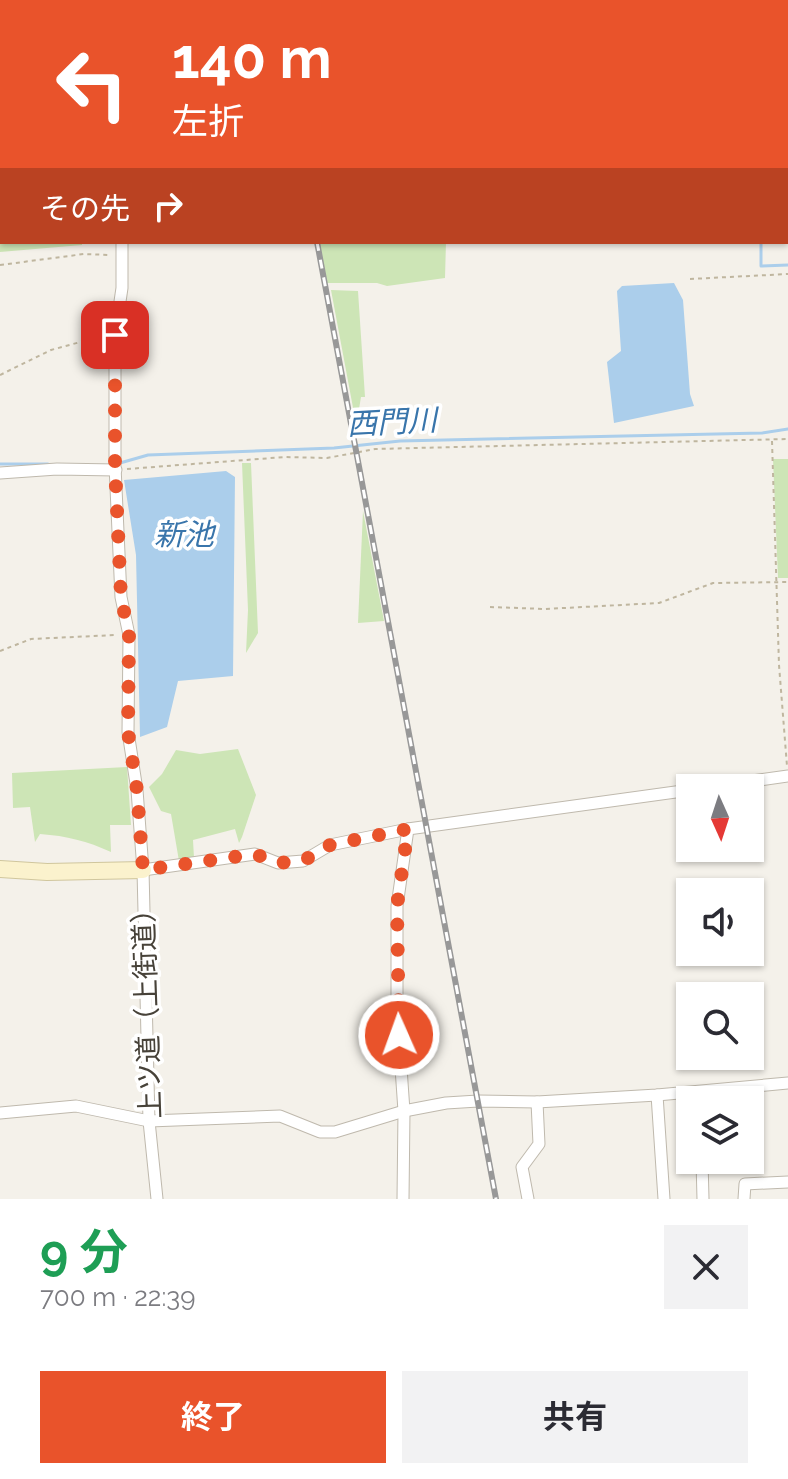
<!DOCTYPE html>
<html lang="ja">
<head>
<meta charset="utf-8">
<style>
  body { margin:0; font-family:Raleway,"Noto Sans JP",sans-serif; background:#f2f2f3; color:#2b2b33; height:100vh; display:flex; flex-direction:column; font-size:30px; white-space:nowrap }
  * { box-sizing:border-box; margin:0 }
  p { font-size:26px; color:#7c7c81 }
  .icon { flex:none; width:44px; height:44px; fill:none; stroke:currentColor; stroke-width:2; stroke-linecap:round; stroke-linejoin:round }
  .map { position:relative; height:1199px; overflow:hidden }
  .panel { display:flex; flex-direction:column; background:#fff; flex:1 }
  .panel>* { flex:none }
  .hud { position:absolute; left:0px; top:0px; width:788px; height:244px; box-shadow:0 2px 6px #0004; background:#e9532b; color:#fff; overflow:hidden }
  .needle { width:52px; rotate:177deg }
  .controls { position:absolute; left:676px; top:774px; display:grid; gap:16px }
  .controls a { display:grid; place-items:center; width:88px; height:88px; border-radius:0px; background:#fff; box-shadow:0 2px 6px #0004; font-size:40px }
  .pin { position:absolute; display:grid; place-items:center; width:68px; height:68px; color:#fff; margin:-34px; border-radius:16px; box-shadow:0 4px 12px #0006 }
  .me { position:absolute; width:88px; margin:-44px; rotate:358deg; stroke-linejoin:round; filter:drop-shadow(0 0 6px #0008) }
  .turn { display:flex; align-items:center; gap:28px; height:168px; padding:0 40px; font-size:36px }
  .turn .icon { width:104px; height:104px; stroke-width:2.5 }
  .turn b { display:block; font-size:56px; line-height:68px }
  .then { display:flex; align-items:center; height:76px; padding:0 40px; background:#0003; gap:16px; font-size:30px }
  .round { display:grid; place-items:center; flex:none; width:84px; height:84px; border-radius:0px; background:#f2f2f3 }
  .head { display:flex; align-items:center; justify-content:space-between; height:136px; padding:0 40px }
  h1 { font-size:48px; font-weight:700; line-height:60px; color:#1e9e55 }
  .action { display:flex; gap:16px; margin-top:auto; padding:16px 40px }
  .action a { flex:1; height:92px; border-radius:0px; background:#e9532b; color:#fff; font-size:32px; font-weight:700; line-height:92px; text-align:center }
  .action a+a { background:#f2f2f3; color:#2b2b33 }
  .map>svg:first-child { display:block }
  .green { fill:#cde5b6 }
  .water { fill:#abceeb }
  .lines { fill:none; stroke-linecap:round; stroke-linejoin:round }
  .stream { stroke:#abceeb; stroke-width:3 }
  .street-casing { stroke:#bfb9ad; stroke-width:13 }
  .secondary-casing { stroke:#d0c69d; stroke-width:18 }
  .primary-casing { stroke:#dbc171; stroke-width:20 }
  .path { stroke:#bfb69f; stroke-width:2; stroke-dasharray:4 4; stroke-linecap:butt }
  .street { stroke:#fff; stroke-width:11 }
  .secondary { stroke:#fbf2cd; stroke-width:16 }
  .primary { stroke:#f7e3a0; stroke-width:18 }
  .rail-casing { stroke:#989898; stroke-width:6 }
  .rail { stroke:#fff; stroke-width:3; stroke-dasharray:9; stroke-linecap:butt }
  .route { stroke:#e9532b; stroke-width:14; stroke-dasharray:0 25.2 }
  .labels { text-anchor:middle; dominant-baseline:central; stroke-width:7; stroke-linejoin:round; paint-order:stroke }
  .street-label { font-size:28px; fill:#474239; stroke:#fff }
  .water-label { font-size:30px; font-style:italic; fill:#3975ab; stroke:#fff }
</style>
</head>
<body>
<div class="map">
<svg width="788" height="1199" viewBox="0 0 788 1199">
  <rect width="100%" height="100%" fill="#f4f1ea"/>
  <g class="green">
    <polygon points="0,143 2,242 82,242 82,245 0,252"/>
    <polygon points="319,242 446,242 445,278 387,286 377,283 327,283"/>
    <polygon points="331,290 358,291 365,397 361,397 358,415 354,415 354,413"/>
    <polygon points="773,459 788,459 788,578 778,578"/>
    <polygon points="242,463 251,463 258,633 246,653 248,610"/>
    <polygon points="363,511 384,621 358,623"/>
    <polygon points="238,749 256,795 242,837 239,843 235,829 193,840 194,858 179,861 171,814 161,811 149,787 162,774 176,750 200,754"/>
    <path d="M127,767L131,825H110L111,852C87,841 67,836 40,834L35,842L30,807L13,808L12,773Z"/>
  </g>
  <g class="water">
    <polygon points="674,283 683,300 690,394 694,406 614,423 607,362 621,351 617,291 622,286"/>
    <polygon points="226,471 235,477 233,676 178,681 167,727 140,737 136,555 124,480"/>
  </g>
  <g class="lines">
    <g class="stream">
      <polyline points="670,0 670,2"/>
      <polyline points="182,2 182,0"/>
      <polyline points="761,242 761,266 788,265"/>
      <polyline points="120,463 148,455 334,448 400,441 762,433 788,429"/>
      <polyline points="0,464 48,464"/>
    </g>
    <g class="street-casing">
      <g id="street">
        <polyline points="94,0 94,2"/>
        <polyline points="0,62 2,61"/>
        <polyline points="122,242 122,288 115,335 115,466 121,597 129,635 128,732 137,790 143,870 149,1121 157,1199"/>
        <polyline points="0,473 57,469 116,470"/>
        <polyline points="701,788 788,776"/>
        <polyline points="143,870 255,854 278,863 303,861 330,845 408,829 690,790"/>
        <polyline points="657,1095 664,1199"/>
        <polyline points="0,1113 76,1106 149,1121 280,1116 320,1132 335,1132 404,1111 446,1103 478,1101 537,1102 657,1095 788,1083"/>
        <polyline points="702,1160 703,1199"/>
        <polyline points="403,1199 404,1111 397,1010 397,906 408,829"/>
        <polyline points="528,1199 522,1167 539,1144 537,1102"/>
        <polyline points="744,1199 745,1184 788,1182"/>
      </g>
    </g>
    <g class="secondary-casing">
      <polyline id="secondary" points="0,869 47,872 143,870"/>
    </g>
    <g class="primary-casing">
      <g id="primary">
        <polyline points="779,0 779,2"/>
        <polyline points="786,67 788,73"/>
      </g>
    </g>
    <g class="path">
      <polyline points="786,118 788,118"/>
      <polyline points="0,265 84,254 110,255"/>
      <polyline points="690,279 788,274"/>
      <polyline points="0,375 51,350 106,335"/>
      <polyline points="772,441 779,665 787,766"/>
      <polyline points="127,469 285,457 327,458 375,449 788,439"/>
      <polyline points="490,607 545,609 659,603 713,583 788,582"/>
      <polyline points="0,651 31,639 116,635"/>
    </g>
    <use href="#street" class="street"/>
    <use href="#secondary" class="secondary"/>
    <use href="#primary" class="primary"/>
    <g class="rail-casing">
      <g id="rail">
        <polyline points="271,0 272,2"/>
        <polyline points="317,242 496,1199"/>
      </g>
    </g>
    <use href="#rail" class="rail"/>
  </g>
  <g class="lines">
    <polyline class="route" points="115,335 115,466 121,597 129,635 128,732 137,790 143,870 255,854 278,863 303,861 330,845 408,829 397,906 399,1035"/>
  </g>
  <g class="labels">
    <g class="street-label">
      <text transform="translate(147 1007) rotate(-92)">上ツ道（上街道）</text>
    </g>
    <g class="water-label">
      <text transform="translate(392 422) rotate(-3)">西門川</text>
      <text x="184" y="534">新池</text>
    </g>
  </g>
</svg>
<div class="controls">
<a><svg class="needle" viewBox="-14 -14 28 28"><path d="M0-13l5 13h-10z" fill="#e53935"/><path d="M0 13l5-13h-10z" fill="#7c7c81"/></svg></a>
<a><svg class="icon" aria-label="sound" viewBox="0 0 24 24"><path d="M4 9h4l5-4v14l-5-4H4zM17 9q2 3 0 6"/></svg></a>
<a><svg class="icon" aria-label="search" viewBox="0 0 24 24"><circle cx="10" cy="10" r="6"/><path d="M15 15l6 6"/></svg></a>
<a><svg class="icon" aria-label="layers" viewBox="0 0 24 24"><path d="M12 4l9 5-9 5-9-5zM3 14l9 5 9-5"/></svg></a>
</div>
<div class="pin" style="left:115px;top:335px;background:#d93025"><svg class="icon" aria-label="arrive" viewBox="0 0 24 24"><path d="M6 21V4h12l-3 4 3 4H6"/></svg></div>
<svg class="me" style="left:399px;top:1035px" viewBox="-20 -20 40 40"><circle r="17" fill="#e9532b" stroke="#fff" stroke-width="3"/><path d="M0-11L8 9 0 5-8 9z" fill="#fff"/></svg>
<div class="hud">
<div class="turn"><svg class="icon" aria-label="left" viewBox="0 0 24 24"><path d="M17 20v-9H6M10 6l-5 5 5 5"/></svg><div><b>140 m</b>左折</div></div>
<div class="then">その先<svg class="icon" aria-label="right" viewBox="0 0 24 24"><path d="M7 20v-9h11M14 6l5 5-5 5"/></svg></div>
</div>
</div>
<section class="panel">
<div class="head"><div><h1>9 分</h1><p>700 m · 22:39</p></div><a class="round"><svg class="icon" aria-label="close" viewBox="0 0 24 24"><path d="M6 6l12 12M18 6L6 18"/></svg></a></div>
<div class="action"><a>終了</a><a>共有</a></div>
</section>
</body>
</html>
